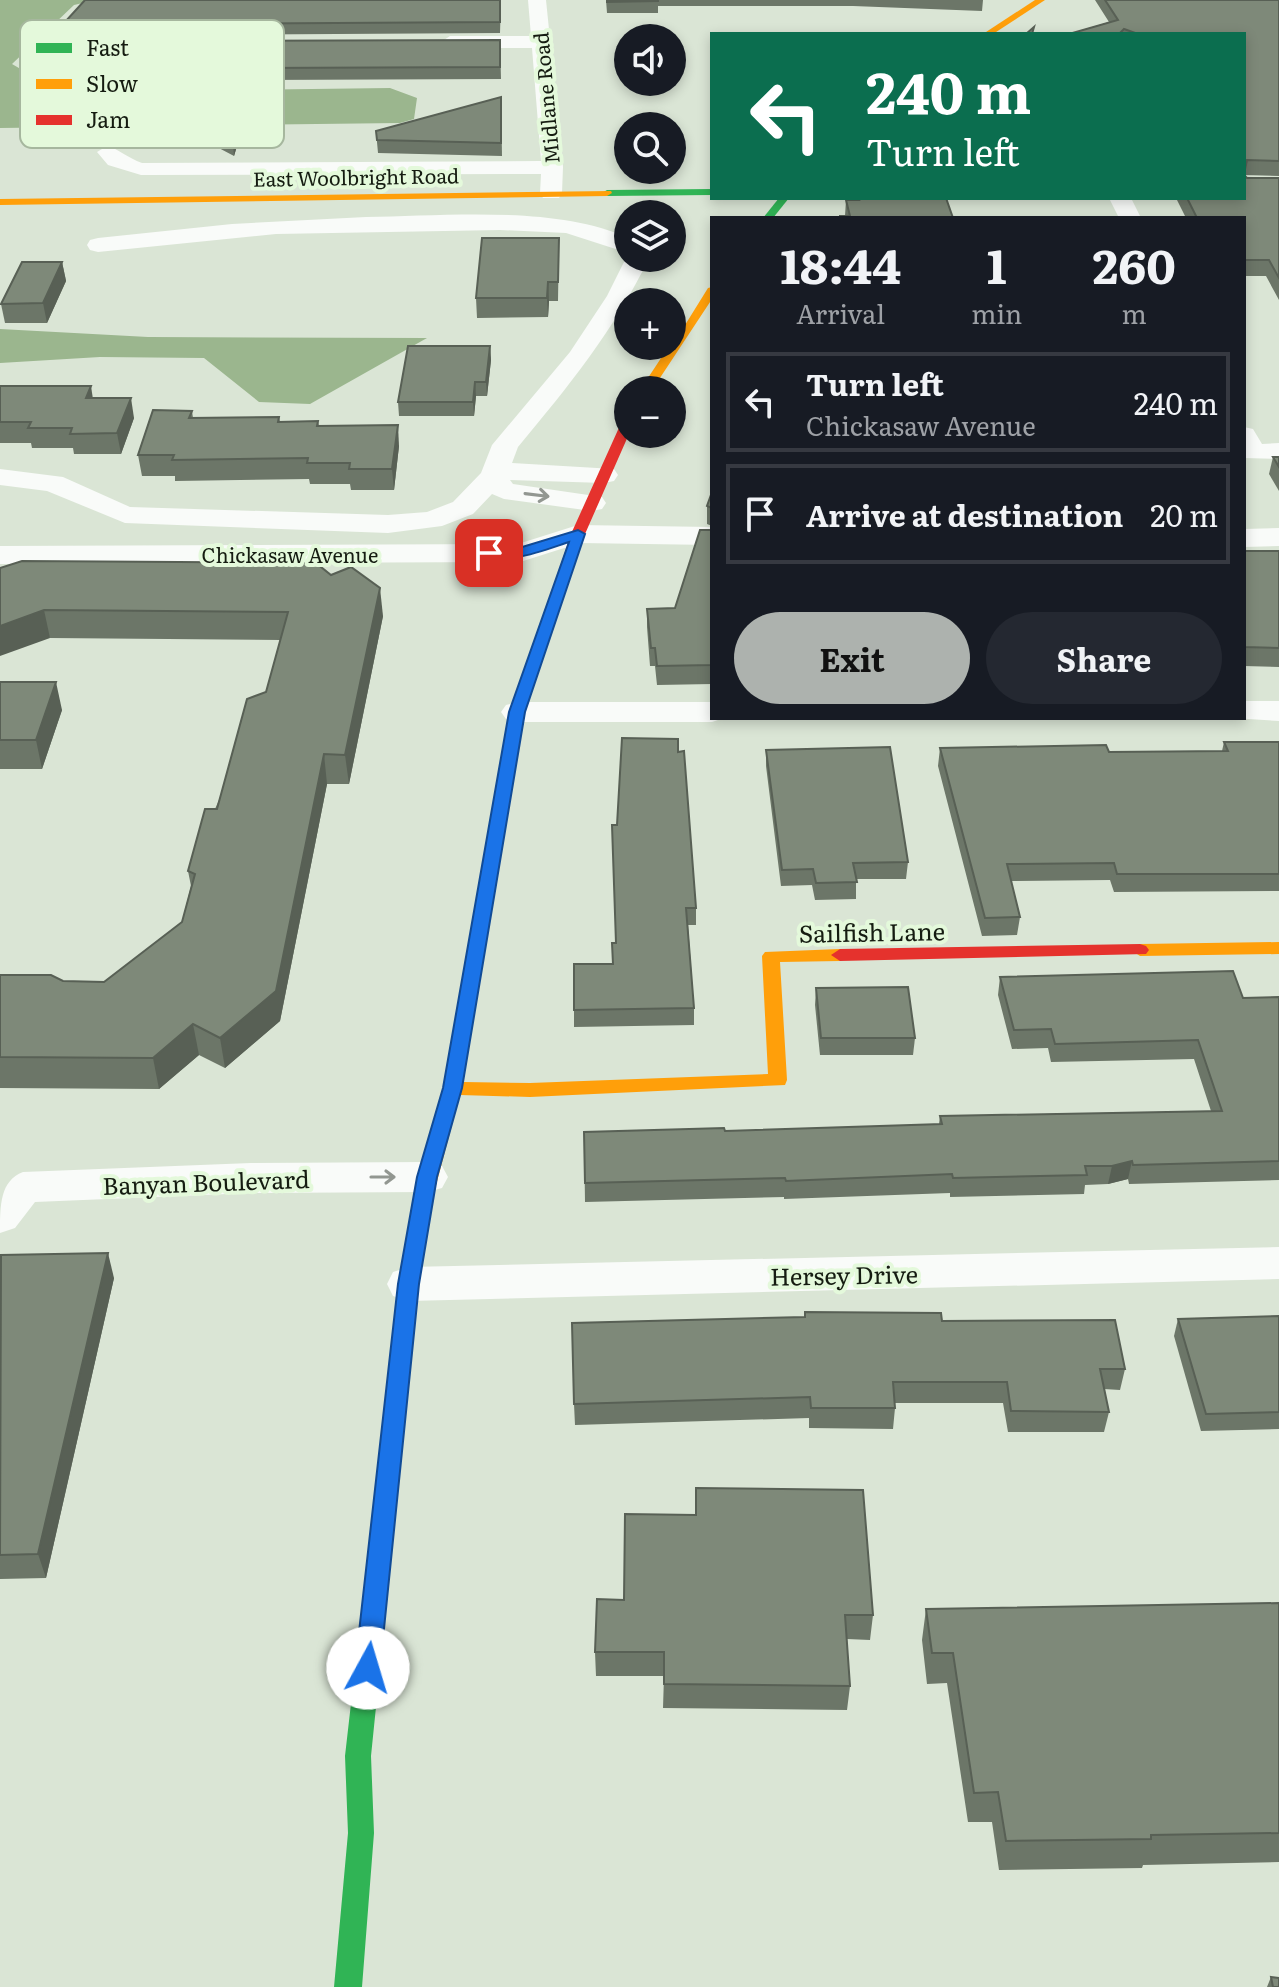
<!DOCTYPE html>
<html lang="en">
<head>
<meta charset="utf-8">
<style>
  body { margin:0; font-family:Literata,serif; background:#242831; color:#f1f3f6; height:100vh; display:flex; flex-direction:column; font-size:30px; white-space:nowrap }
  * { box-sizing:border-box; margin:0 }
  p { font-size:26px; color:#9ea1a6 }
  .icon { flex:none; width:44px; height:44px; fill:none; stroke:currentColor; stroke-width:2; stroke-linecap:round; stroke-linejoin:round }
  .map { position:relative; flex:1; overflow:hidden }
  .panel { position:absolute; left:710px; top:216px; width:536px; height:504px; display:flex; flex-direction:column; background:#171b24; border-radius:0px; box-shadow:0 4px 12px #0003 }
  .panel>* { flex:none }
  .guide { position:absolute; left:710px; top:32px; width:536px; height:168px; border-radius:0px; box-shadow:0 4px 12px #0003; background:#0b6e4f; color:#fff; overflow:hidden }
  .tools { position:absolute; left:614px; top:24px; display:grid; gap:16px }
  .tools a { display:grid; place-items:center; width:72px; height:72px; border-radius:50%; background:#171b24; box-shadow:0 4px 12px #0003; font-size:40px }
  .pin { position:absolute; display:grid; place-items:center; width:68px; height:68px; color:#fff; margin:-34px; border-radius:16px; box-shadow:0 4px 12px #0006 }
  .me { position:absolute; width:88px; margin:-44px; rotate:6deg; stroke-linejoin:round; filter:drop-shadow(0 0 6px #0008) }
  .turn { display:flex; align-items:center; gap:28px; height:168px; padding:0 24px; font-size:36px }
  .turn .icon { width:104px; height:104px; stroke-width:2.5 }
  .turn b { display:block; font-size:56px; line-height:68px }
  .eta { display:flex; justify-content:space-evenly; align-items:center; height:136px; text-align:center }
  .eta b { font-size:48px; font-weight:700; line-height:56px }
  .primary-button { display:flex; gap:16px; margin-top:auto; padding:16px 24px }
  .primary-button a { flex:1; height:92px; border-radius:48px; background:#adb2ae; color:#111; font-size:32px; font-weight:700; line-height:92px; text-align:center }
  .primary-button a+a { background:#242831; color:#f1f3f6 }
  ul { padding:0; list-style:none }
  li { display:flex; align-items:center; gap:24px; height:100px; margin:0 16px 12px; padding:0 8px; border:4px solid #363941; border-radius:0px }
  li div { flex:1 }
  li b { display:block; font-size:30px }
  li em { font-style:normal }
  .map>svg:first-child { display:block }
  .water { fill:#9bb68e }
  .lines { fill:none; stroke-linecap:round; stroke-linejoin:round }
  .street { fill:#f9fbf9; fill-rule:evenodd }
  .fast { fill:#30b455; fill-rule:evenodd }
  .slow { fill:#ff9f0a; fill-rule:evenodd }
  .jam { fill:#e5322d; fill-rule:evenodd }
  .wall { fill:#6c7668 }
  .shaded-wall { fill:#586055 }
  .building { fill:#7e8979; stroke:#586055; stroke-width:2 }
  .oneway { stroke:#929791 }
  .route { fill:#1a73e8; stroke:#114b97; stroke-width:2 }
  .labels { text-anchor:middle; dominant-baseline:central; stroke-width:8; stroke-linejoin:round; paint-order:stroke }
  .far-street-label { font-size:20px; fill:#151c11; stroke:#e4f9db }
  .street-label { font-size:24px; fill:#151c11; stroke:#e4f9db }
  .key { fill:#e4f9db; stroke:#a6b79e; stroke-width:2 }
  .key-label { font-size:22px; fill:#151c11 }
</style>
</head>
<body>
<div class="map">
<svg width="1279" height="1987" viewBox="0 0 1279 1987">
  <rect width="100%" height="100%" fill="#dae5d5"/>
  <g class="water">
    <polygon points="0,0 96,0 74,5 12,64 60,92 390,88 417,98 414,119 400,123 0,128"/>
    <polygon points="0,329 148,337 427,338 310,404 259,402 204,358 100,357 0,363"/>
  </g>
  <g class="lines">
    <g class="street">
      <path d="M528,0H546L563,167L562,193L559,198H543L540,193L541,174L141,175L108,165L97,152L107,146C117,148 128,158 142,163L541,161L532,48H450L441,42L450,36H531Z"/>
      <polygon points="1109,198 1131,198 1141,218 1119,218"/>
      <path d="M366,217C445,216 556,205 628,238V253L566,233L500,230L276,234L98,252L90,250L87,245L90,240L98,238L232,224Z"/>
      <path d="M628,254V258H649C615,329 568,387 518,447L512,463L614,469L618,475L614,481L604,483L510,480L513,484L602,497L606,503L602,509L592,511L504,499L492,494L473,514L442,526L388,533L125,523L47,491L0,485V469L63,477L130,507L388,515L427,512L453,502L481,473L492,445L570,352L607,296Z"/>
      <polygon points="1244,427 1253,429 1262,444 1279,443 1279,459 1244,458"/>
      <polygon points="578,525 712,527 712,545 580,543 520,562 0,564 0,546 518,544"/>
      <polygon points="1279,528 1279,546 1244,547 1244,529"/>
      <polygon points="1244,701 1279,701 1279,721 1233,718 1244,718"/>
      <polygon points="517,702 712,702 712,718 724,718 712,722 517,722 506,719 501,712 506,705"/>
      <path d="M427,1162L442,1166L448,1177L442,1188L427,1192L251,1193L35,1202L15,1228L0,1233C0,1205 0,1181 23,1172L251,1163Z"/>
      <polygon points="1279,1247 1279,1279 409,1301 393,1296 387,1284 393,1272 409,1267"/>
    </g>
    <g class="fast">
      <polygon points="712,189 712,195 607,196 602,193 607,190"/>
      <polygon points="779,198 789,198 773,218 763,218"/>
      <polygon points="424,1186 431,1188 434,1193 419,1284 371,1756 374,1833 362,1987 334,1987 348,1833 345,1756 399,1284 414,1193 417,1188"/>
    </g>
    <g class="slow">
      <polygon points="1035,0 1045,0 993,34 983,34"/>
      <polygon points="611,191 612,193 607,196 0,205 0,199"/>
      <polygon points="712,287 712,299 652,390 640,390 669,346 672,346 708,288"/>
      <polygon points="557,592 564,596 525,712 463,1082 530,1083 768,1074 762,956 765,952 840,949 849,955 840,961 780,962 787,1080 785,1085 530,1097 460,1095 434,1193 431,1198 417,1198 414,1193 443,1088 509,712 550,596"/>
      <polygon points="1279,942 1279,954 1140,956 1131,950 1140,944"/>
    </g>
    <g class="jam">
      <polygon points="628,417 629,434 585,534 564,596 557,600 552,599 550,596 571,534 622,421"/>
      <polygon points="1140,944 1146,946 1149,950 1146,954 840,961 831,955 840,949"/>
    </g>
  </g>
  <g class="wall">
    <polygon points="85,0 501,0 500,33 187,35 182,38 185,41 500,40 501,79 257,80 234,156 46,57 44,45"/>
    <polygon points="606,0 983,0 982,11 853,6 658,6 658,13 607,13"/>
    <polygon points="1095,0 1279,0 1279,176 1244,175 1244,34 1069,34 1109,22"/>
    <polygon points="501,97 502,156 378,153 376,131"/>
    <polygon points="1247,178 1279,178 1279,300 1266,276 1244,276 1244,218 1186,218 1176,198 1244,198"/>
    <polygon points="856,198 946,198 953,218 840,218 840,216 845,216 846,200 856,200"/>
    <polygon points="559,238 558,301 549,301 548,317 477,318 476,298"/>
    <polygon points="62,262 66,281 47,323 5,323 1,304"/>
    <polygon points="490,346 491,360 487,396 476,396 474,416 399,416 398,402"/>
    <polygon points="0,386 93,398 134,418 121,454 74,454 73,448 32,448 31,443 0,443"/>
    <polygon points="192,411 193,418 279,417 280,422 318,421 319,426 399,446 394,490 351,490 350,484 310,484 309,479 175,481 175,476 142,476 138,455"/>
    <polygon points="1273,457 1279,457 1279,491 1269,474"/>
    <polygon points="712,492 712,526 707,524 707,506"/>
    <polygon points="712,530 712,684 657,685 655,666 650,666 647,627 647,609 675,608"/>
    <polygon points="1244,551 1279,551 1279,667 1244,666"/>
    <polygon points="0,568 383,616 349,784 327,784 280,1021 225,1068 199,1055 159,1089 0,1088 0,975 63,981 104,982 182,922 191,886 188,871 266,692 281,640 50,638"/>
    <polygon points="0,682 62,710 42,769 0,769"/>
    <polygon points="1224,742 1279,742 1279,891 1114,892 1110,880 1011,881 1020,917 1017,935 982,936 938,766 940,748 1109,752 1222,751"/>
    <polygon points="766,750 908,862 906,879 856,879 856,899 815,900 812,885 781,886 766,766"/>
    <polygon points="678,752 696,908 696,925 688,925 694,1008 694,1025 574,1027 574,964 613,964 615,943 617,825"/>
    <polygon points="1000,977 1243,998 1279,997 1279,1180 1129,1184 1128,1179 1108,1184 1085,1185 1084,1194 950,1197 950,1193 784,1199 784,1197 585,1202 584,1132 725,1131 939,1124 940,1116 1211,1111 1194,1059 1051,1062 1048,1048 1012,1049 998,995"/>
    <polygon points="816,988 915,1038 913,1055 820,1055 815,1005"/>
    <polygon points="0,1257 114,1278 46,1578 0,1579"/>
    <polygon points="1279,1316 1279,1429 1201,1431 1174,1336 1178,1319"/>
    <polygon points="942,1321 1125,1369 1120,1390 1104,1389 1109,1412 1104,1432 1008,1432 1003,1403 895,1403 895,1408 893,1429 809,1428 809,1418 575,1425 574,1404"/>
    <polygon points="696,1488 873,1615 870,1640 847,1639 850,1686 847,1710 663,1708 664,1676 596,1676 595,1652 624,1600 695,1515"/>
    <polygon points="1279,1603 1279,1862 1143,1865 1142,1868 999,1870 992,1822 968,1822 947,1683 927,1684 922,1640 926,1609"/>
    <polygon points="1271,1977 1279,1987 1267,1987"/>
  </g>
  <g class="shaded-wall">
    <polygon points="185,24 187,35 175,43 174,32"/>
    <polygon points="256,68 257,80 234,156 233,144"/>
    <polygon points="62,262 66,281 47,323 43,303"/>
    <polygon points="548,282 549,301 548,317 547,298"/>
    <polygon points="490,346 491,360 487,396 486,382"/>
    <polygon points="475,382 476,396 474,416 473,402"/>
    <polygon points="91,386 94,406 86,398"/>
    <polygon points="131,398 134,418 121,454 117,433"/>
    <polygon points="398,425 399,446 394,490 392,469"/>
    <polygon points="380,588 383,616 349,784 345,755"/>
    <polygon points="44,610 50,638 0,656 0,626"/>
    <polygon points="56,682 62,710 42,769 36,740"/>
    <polygon points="324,754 327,784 280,1021 225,1068 220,1038"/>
    <polygon points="193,1024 199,1055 159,1089 153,1058"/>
    <polygon points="1132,1161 1128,1179 1108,1184 1112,1166"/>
    <polygon points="108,1253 114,1278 46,1578 38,1554"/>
  </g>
  <g class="building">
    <polygon points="85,0 500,0 500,22 185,24 174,32 185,41 500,40 500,67 256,68 233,144 44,45"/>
    <polygon points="607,0 658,0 658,1 607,2"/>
    <polygon points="1105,0 1279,0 1279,161 1247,160 1244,174 1244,34 1138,34 1124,29 1119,34 1069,34 1118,20"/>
    <polygon points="1034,27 1032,34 1026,34"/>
    <polygon points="501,97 501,143 377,140 376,131"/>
    <polygon points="1244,175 1247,178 1279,178 1279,278 1269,260 1244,260 1244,218 1197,218 1187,198 1244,198"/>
    <polygon points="858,198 946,198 953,218 840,218 840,216 850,216 846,200 859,200"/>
    <polygon points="482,238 559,238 558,282 548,282 547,298 476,298"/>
    <polygon points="22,262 62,262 43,303 1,304"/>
    <polygon points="408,346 490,346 486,382 475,382 473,402 398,402"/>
    <polygon points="0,386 91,386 86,398 131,398 117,433 70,434 72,428 28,428 31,422 0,422"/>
    <polygon points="153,410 192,411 189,418 279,417 278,422 318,421 317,426 398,425 392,469 349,469 350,463 307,463 308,458 172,460 174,455 138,455"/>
    <polygon points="1273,457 1279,457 1279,467"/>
    <polygon points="712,492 712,508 707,506"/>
    <polygon points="700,530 712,530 712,665 657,666 655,648 651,648 647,609 675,608"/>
    <polygon points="1244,551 1279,551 1279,648 1244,647"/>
    <polygon points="22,561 316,563 331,575 351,567 380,588 345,755 324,754 276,991 220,1038 193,1024 153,1058 0,1057 0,975 51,975 63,981 104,982 182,922 195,874 188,871 205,809 217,809 247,699 266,692 288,612 44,610 0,626 0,568"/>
    <polygon points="0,682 56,682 36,740 0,740"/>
    <polygon points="622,738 678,739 678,752 684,751 696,908 686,908 694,1008 574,1010 574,964 613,964 612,943 616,943 612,825 617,825"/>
    <polygon points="1224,742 1279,742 1279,874 1117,874 1114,863 1007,864 1020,917 985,918 940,748 1106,745 1109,752 1228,751"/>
    <polygon points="890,747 908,862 853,863 857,882 816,883 813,869 782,870 766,750"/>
    <polygon points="1233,971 1243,998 1279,997 1279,1161 1133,1165 1132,1161 1112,1166 1085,1166 1087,1175 953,1178 952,1174 786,1181 785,1178 585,1183 584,1132 724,1128 725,1131 942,1124 940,1116 1222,1111 1198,1040 1055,1044 1051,1029 1014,1030 1000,977"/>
    <polygon points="908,987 915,1038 821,1038 816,988"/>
    <polygon points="108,1253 38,1554 0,1555 1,1255"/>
    <polygon points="805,1312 941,1313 942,1321 1115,1320 1125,1369 1100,1369 1109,1412 1011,1411 1007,1382 893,1382 895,1408 811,1408 810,1397 574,1404 572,1323 805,1317"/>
    <polygon points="1279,1316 1279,1412 1206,1414 1178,1319"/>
    <polygon points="696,1488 863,1490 873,1615 845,1615 850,1686 664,1684 664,1652 595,1652 597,1599 624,1600 625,1514 696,1515"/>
    <polygon points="1279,1603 1279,1833 1151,1835 1151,1839 1006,1841 998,1792 974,1793 953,1653 932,1653 926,1609"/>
    <polygon points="1271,1977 1279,1978 1279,1987 1273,1987"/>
  </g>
  <defs><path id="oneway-shaft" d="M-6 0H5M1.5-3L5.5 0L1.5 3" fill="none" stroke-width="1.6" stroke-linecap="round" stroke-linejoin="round" transform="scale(2)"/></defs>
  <g class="oneway">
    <use href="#oneway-shaft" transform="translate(537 495) rotate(7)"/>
    <use href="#oneway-shaft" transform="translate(383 1177)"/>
  </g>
  <path class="route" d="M578,530L585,534L525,712L462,1088L437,1177L419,1284L380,1668L376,1676L368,1679L359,1676L355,1668L398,1284L417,1177L443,1088L509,712L569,542C547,549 501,568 482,553L489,549L519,548Z"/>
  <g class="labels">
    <g class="far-street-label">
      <text transform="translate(545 98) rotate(-95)">Midlane Road</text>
      <text transform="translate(356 176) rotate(-1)">East Woolbright Road</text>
      <text x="290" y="554">Chickasaw Avenue</text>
    </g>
    <g class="street-label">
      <text transform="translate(872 931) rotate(-1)">Sailfish Lane</text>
      <text transform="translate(206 1181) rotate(-2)">Banyan Boulevard</text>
      <text transform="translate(844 1274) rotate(-1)">Hersey Drive</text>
    </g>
  </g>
  <rect x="20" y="20" width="264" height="128" rx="12" class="key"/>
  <rect x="36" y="43" width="36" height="10" fill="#30b455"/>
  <rect x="36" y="79" width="36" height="10" fill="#ff9f0a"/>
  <rect x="36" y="115" width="36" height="10" fill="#e5322d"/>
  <g class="key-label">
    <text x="86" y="56">Fast</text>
    <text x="86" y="92">Slow</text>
    <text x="86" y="128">Jam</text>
  </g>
</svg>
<div class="tools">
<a><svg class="icon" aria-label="sound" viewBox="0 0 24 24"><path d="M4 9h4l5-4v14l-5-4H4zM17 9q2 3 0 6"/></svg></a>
<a><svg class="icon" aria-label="search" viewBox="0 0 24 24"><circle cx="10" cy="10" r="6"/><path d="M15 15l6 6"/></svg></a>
<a><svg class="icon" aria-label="layers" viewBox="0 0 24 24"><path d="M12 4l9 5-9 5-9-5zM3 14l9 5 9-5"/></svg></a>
<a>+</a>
<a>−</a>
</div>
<div class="pin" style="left:489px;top:553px;background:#d93025"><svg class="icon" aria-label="arrive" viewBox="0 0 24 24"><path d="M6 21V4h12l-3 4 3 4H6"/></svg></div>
<svg class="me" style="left:368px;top:1668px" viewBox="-20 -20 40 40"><circle r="19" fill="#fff"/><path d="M0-13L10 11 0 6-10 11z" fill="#1a73e8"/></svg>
<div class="guide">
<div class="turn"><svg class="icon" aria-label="left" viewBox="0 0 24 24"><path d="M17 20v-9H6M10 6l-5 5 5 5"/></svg><div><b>240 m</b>Turn left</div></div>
</div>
<section class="panel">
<div class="eta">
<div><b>18:44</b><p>Arrival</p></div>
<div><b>1</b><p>min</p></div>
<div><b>260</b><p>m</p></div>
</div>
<ul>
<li><svg class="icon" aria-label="left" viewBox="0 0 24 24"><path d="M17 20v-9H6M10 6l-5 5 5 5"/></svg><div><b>Turn left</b><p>Chickasaw Avenue</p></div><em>240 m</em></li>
<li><svg class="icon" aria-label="arrive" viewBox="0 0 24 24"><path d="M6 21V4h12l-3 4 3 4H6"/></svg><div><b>Arrive at destination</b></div><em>20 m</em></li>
</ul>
<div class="primary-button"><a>Exit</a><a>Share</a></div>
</section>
</div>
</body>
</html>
